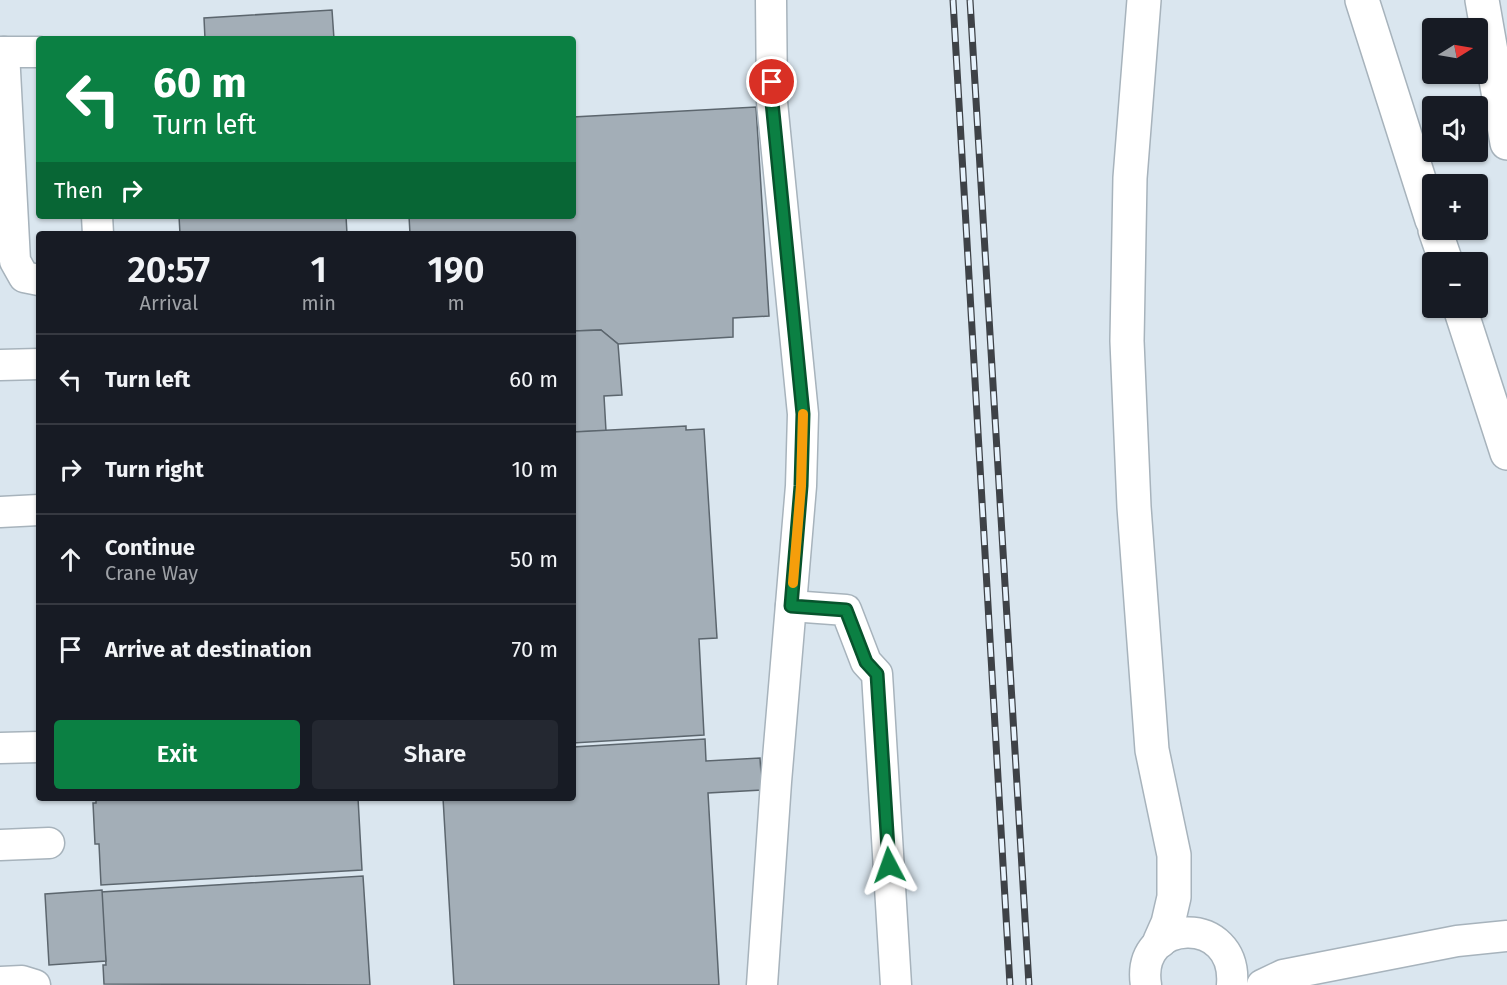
<!DOCTYPE html>
<html lang="en">
<head>
<meta charset="utf-8">
<style>
  body { margin:0; font-family:"Fira Sans",sans-serif; background:#242831; color:#f1f3f6; height:100vh; display:flex; flex-direction:column; font-size:22px; white-space:nowrap }
  * { box-sizing:border-box; margin:0 }
  p { font-size:20px; color:#9ea1a6 }
  .icon { flex:none; width:33px; height:33px; fill:none; stroke:currentColor; stroke-width:2; stroke-linecap:round; stroke-linejoin:round }
  .map { position:relative; flex:1; overflow:hidden }
  .drawer { position:absolute; left:36px; top:231px; width:540px; height:570px; display:flex; flex-direction:column; background:#171b24; border-radius:6px; box-shadow:0 2px 4px #0004 }
  .drawer>* { flex:none }
  .top-card { position:absolute; left:36px; top:36px; width:540px; height:183px; border-radius:6px; box-shadow:0 2px 4px #0004; background:#0b8043; color:#fff; overflow:hidden }
  .needle { width:39px; rotate:79deg }
  .fabs { position:absolute; left:1422px; top:18px; display:grid; gap:12px }
  .fabs a { display:grid; place-items:center; width:66px; height:66px; border-radius:6px; background:#171b24; box-shadow:0 2px 4px #0004; font-size:30px }
  .pin { position:absolute; display:grid; place-items:center; width:51px; height:51px; color:#fff; margin:-26px; border:3px solid #fff; border-radius:50%; box-shadow:0 2px 6px #0007 }
  .me { position:absolute; width:66px; margin:-33px; rotate:356deg; stroke-linejoin:round; filter:drop-shadow(0 0 4px #0008) }
  .turn { display:flex; align-items:center; gap:21px; height:126px; padding:0 18px; font-size:27px }
  .turn .icon { width:78px; height:78px; stroke-width:2.5 }
  .turn b { display:block; font-size:42px; line-height:51px }
  .then { display:flex; align-items:center; height:57px; padding:0 18px; background:#0003; gap:12px; font-size:22px }
  .eta { display:flex; justify-content:space-evenly; align-items:center; height:102px; text-align:center }
  .eta b { font-size:36px; font-weight:600; line-height:42px }
  .cta { display:flex; gap:12px; margin-top:auto; padding:12px 18px }
  .cta a { flex:1; height:69px; border-radius:6px; background:#0b8043; color:#fff; font-size:24px; font-weight:600; line-height:69px; text-align:center }
  .cta a+a { background:#242831; color:#f1f3f6 }
  ul { padding:0; list-style:none }
  li { display:flex; align-items:center; gap:18px; height:90px; padding:0 18px; border-top:2px solid #363941 }
  li div { flex:1 }
  li b { display:block; font-size:22px }
  li em { font-style:normal }
  .map>svg:first-child { display:block }
  .building { fill:#a3aeb7; stroke:#5c666e; stroke-width:1.5 }
  .lines { fill:none; stroke-linecap:round; stroke-linejoin:round }
  .minor-casing { stroke:#a7b3bc; stroke-width:33 }
  .highway-casing { stroke:#a7b3bc; stroke-width:36 }
  .minor { stroke:#fff; stroke-width:30 }
  .highway { stroke:#fff; stroke-width:33 }
  .rail-casing { stroke:#3e4247; stroke-width:7 }
  .rail { stroke:#e7f3fd; stroke-width:4.5; stroke-dasharray:14; stroke-linecap:butt }
  .route-casing { stroke:#07532c; stroke-width:15 }
  .route { stroke:#0b8043; stroke-width:10 }
  .slow { stroke:#f59e0b; stroke-width:10 }
</style>
</head>
<body>
<div class="map">
<svg width="1507" height="985" viewBox="0 0 1507 985">
  <rect width="100%" height="100%" fill="#dae6ef"/>
  <g class="building">
    <polygon points="332,10 334,39 205,39 204,18"/>
    <polygon points="756,107 769,316 733,318 733,337 618,344 601,330 573,331 573,234 410,234 409,216 573,216 573,117"/>
    <polygon points="179,216 346,216 347,234 180,234"/>
    <polygon points="601,330 618,344 622,395 604,396 606,431 573,432 573,331"/>
    <polygon points="686,426 686,430 704,429 717,638 699,639 704,735 573,743 573,432"/>
    <polygon points="705,739 706,761 760,758 762,790 708,793 719,985 454,985 443,798 573,798 573,747"/>
    <polygon points="96,798 358,798 362,870 101,885 99,844 95,844 93,803 96,803"/>
    <polygon points="363,876 370,985 104,984 103,965 106,965 101,892"/>
    <polygon points="102,890 106,961 49,965 45,894"/>
  </g>
  <g class="lines">
    <g class="minor-casing">
      <g id="minor">
        <polyline points="0,52 39,52"/>
        <polyline points="4,52 15,261 24,277 39,280"/>
        <polyline points="97,216 98,234"/>
        <polyline points="0,365 39,364"/>
        <polyline points="0,512 39,510"/>
        <polyline points="791,606 846,610 866,662 877,674 896,985"/>
        <polyline points="0,748 39,747"/>
        <polyline points="0,845 49,843"/>
        <polyline points="0,982 22,981 35,985"/>
        <polyline points="762,985 776,782 801,486 803,414 772,102 771,0"/>
        <path d="M1146,985C1135,917 1238,913 1232,985"/>
        <polyline points="1262,985 1283,975 1457,941 1507,936"/>
      </g>
    </g>
    <g class="highway-casing">
      <g id="highway">
        <polyline points="1144,0 1130,178 1127,341 1134,507 1152,750 1174,855 1174,897 1168,923 1160,941"/>
        <polyline points="1362,0 1432,220"/>
        <polyline points="1482,0 1507,143"/>
        <polyline points="1435,230 1446,262"/>
        <polyline points="1460,308 1507,453"/>
      </g>
    </g>
    <use href="#minor" class="minor"/>
    <use href="#highway" class="highway"/>
    <g class="rail-casing">
      <g id="rail">
        <polyline points="953,0 1010,985"/>
        <polyline points="970,0 1029,985"/>
      </g>
    </g>
    <use href="#rail" class="rail"/>
  </g>
  <g class="lines">
    <g class="route-casing">
      <polyline id="route" points="772,82 772,102 803,414 801,486 791,606 846,610 866,662 877,674 889,865"/>
    </g>
    <use href="#route" class="route"/>
    <polyline class="slow" points="793,583 801,486 803,414"/>
  </g>
</svg>
<div class="fabs">
<a><svg class="needle" viewBox="-14 -14 28 28"><path d="M0-13l5 13h-10z" fill="#e53935"/><path d="M0 13l5-13h-10z" fill="#9ea1a6"/></svg></a>
<a><svg class="icon" aria-label="sound" viewBox="0 0 24 24"><path d="M4 9h4l5-4v14l-5-4H4zM17 9q2 3 0 6"/></svg></a>
<a>+</a>
<a>−</a>
</div>
<div class="pin" style="left:772px;top:82px;background:#d93025"><svg class="icon" aria-label="arrive" viewBox="0 0 24 24"><path d="M6 21V4h12l-3 4 3 4H6"/></svg></div>
<svg class="me" style="left:889px;top:865px" viewBox="-20 -20 40 40"><path d="M0-17L14 15 0 8-14 15z" fill="#0b8043" stroke="#fff" stroke-width="4"/></svg>
<div class="top-card">
<div class="turn"><svg class="icon" aria-label="left" viewBox="0 0 24 24"><path d="M17 20v-9H6M10 6l-5 5 5 5"/></svg><div><b>60 m</b>Turn left</div></div>
<div class="then">Then<svg class="icon" aria-label="right" viewBox="0 0 24 24"><path d="M7 20v-9h11M14 6l5 5-5 5"/></svg></div>
</div>
<section class="drawer">
<div class="eta">
<div><b>20:57</b><p>Arrival</p></div>
<div><b>1</b><p>min</p></div>
<div><b>190</b><p>m</p></div>
</div>
<ul>
<li><svg class="icon" aria-label="left" viewBox="0 0 24 24"><path d="M17 20v-9H6M10 6l-5 5 5 5"/></svg><div><b>Turn left</b></div><em>60 m</em></li>
<li><svg class="icon" aria-label="right" viewBox="0 0 24 24"><path d="M7 20v-9h11M14 6l5 5-5 5"/></svg><div><b>Turn right</b></div><em>10 m</em></li>
<li><svg class="icon" aria-label="ahead" viewBox="0 0 24 24"><path d="M12 20V5M6 11l6-6 6 6"/></svg><div><b>Continue</b><p>Crane Way</p></div><em>50 m</em></li>
<li><svg class="icon" aria-label="arrive" viewBox="0 0 24 24"><path d="M6 21V4h12l-3 4 3 4H6"/></svg><div><b>Arrive at destination</b></div><em>70 m</em></li>
</ul>
<div class="cta"><a>Exit</a><a>Share</a></div>
</section>
</div>
</body>
</html>
